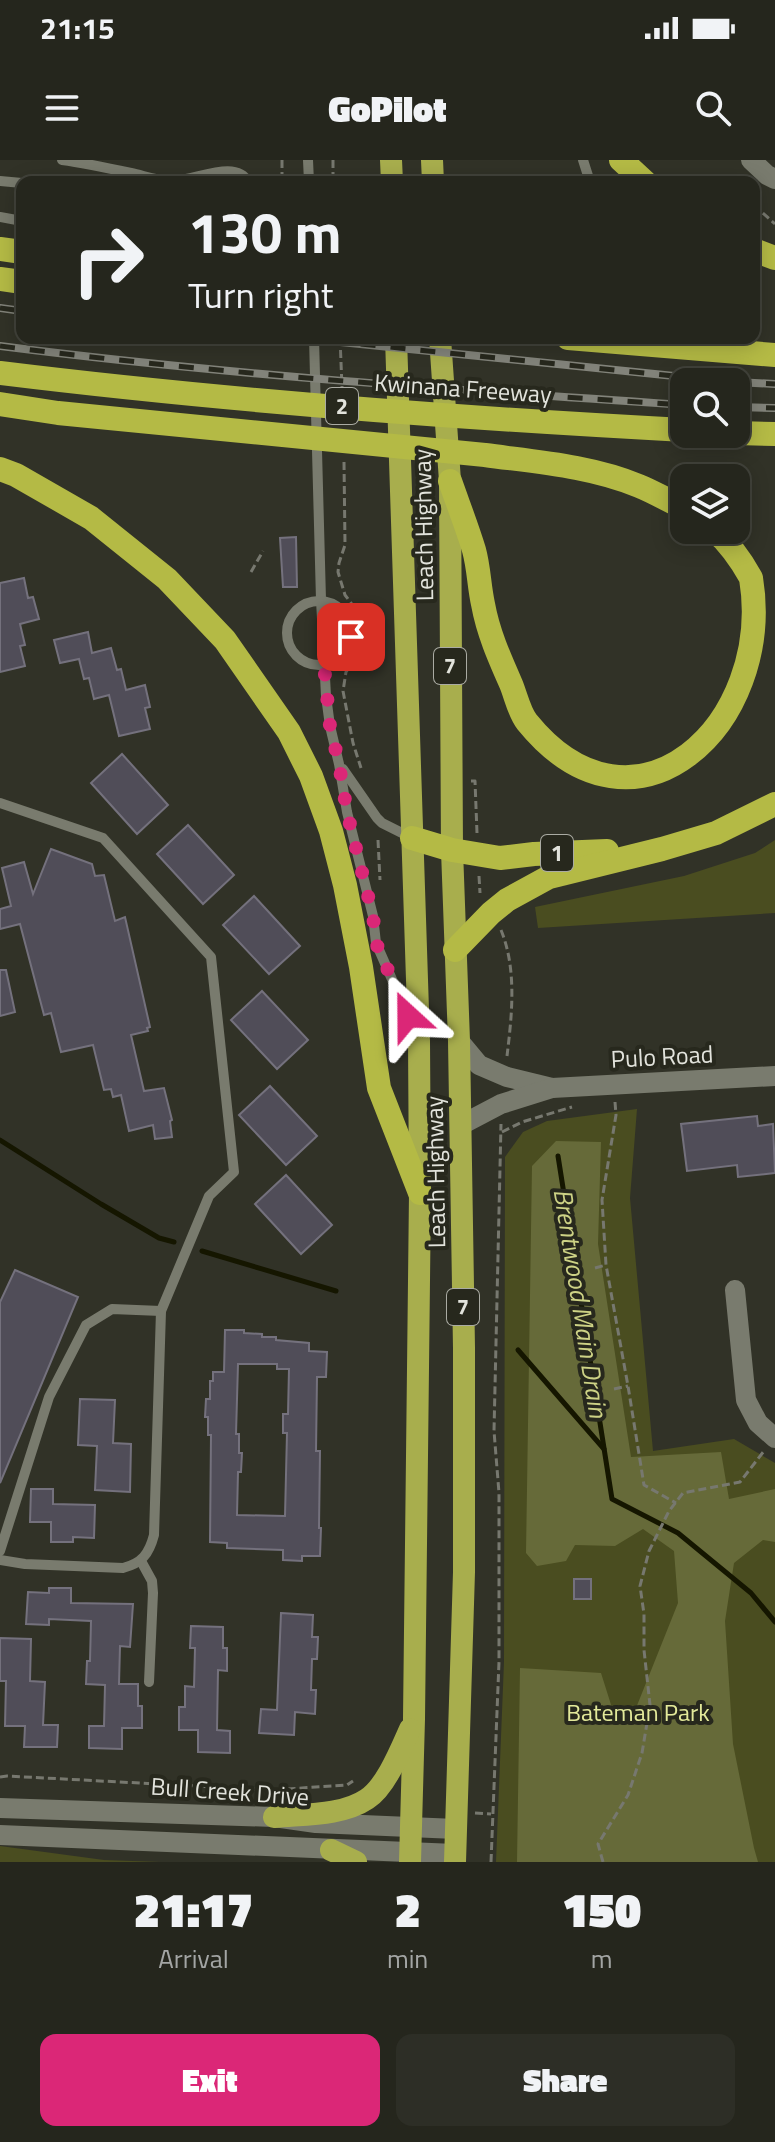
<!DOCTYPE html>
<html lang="en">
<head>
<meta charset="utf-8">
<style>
  body { margin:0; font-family:"Titillium Web",sans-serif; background:#2d2e26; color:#f1f3f6; height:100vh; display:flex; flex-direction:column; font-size:30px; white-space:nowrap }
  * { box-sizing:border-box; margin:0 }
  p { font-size:26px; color:#a3a5a4 }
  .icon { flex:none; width:44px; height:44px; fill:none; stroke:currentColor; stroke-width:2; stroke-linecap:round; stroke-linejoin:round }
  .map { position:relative; height:1702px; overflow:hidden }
  .drawer { display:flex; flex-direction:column; background:#25261d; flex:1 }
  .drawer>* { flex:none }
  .hud { position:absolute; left:16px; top:16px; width:744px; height:168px; border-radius:16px; box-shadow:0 4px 20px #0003,0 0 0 2px #42433b; background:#25261d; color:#f1f3f6; overflow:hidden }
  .fabs { position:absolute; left:670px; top:208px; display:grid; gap:16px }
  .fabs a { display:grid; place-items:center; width:80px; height:80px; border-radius:16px; background:#25261d; box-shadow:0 4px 20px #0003,0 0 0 2px #42433b; font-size:40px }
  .pin { position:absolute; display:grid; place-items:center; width:68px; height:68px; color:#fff; margin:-34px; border-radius:16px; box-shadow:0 4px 12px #0006 }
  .me { position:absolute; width:88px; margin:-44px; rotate:336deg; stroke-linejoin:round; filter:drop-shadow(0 0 6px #0008) }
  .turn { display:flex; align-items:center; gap:28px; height:168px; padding:0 40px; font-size:36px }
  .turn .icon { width:104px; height:104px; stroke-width:2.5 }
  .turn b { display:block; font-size:56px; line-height:68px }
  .eta { display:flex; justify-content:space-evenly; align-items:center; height:136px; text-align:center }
  .eta b { font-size:48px; font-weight:800; line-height:56px }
  .button { display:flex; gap:16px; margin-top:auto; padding:16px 40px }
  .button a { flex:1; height:92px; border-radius:16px; background:#db2777; color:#fff; font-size:32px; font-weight:800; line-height:92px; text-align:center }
  .button a+a { background:#2d2e26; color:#f1f3f6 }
  .status { display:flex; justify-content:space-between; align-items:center; height:56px; padding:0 40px; background:#25261d; direction:ltr }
  .status svg { height:22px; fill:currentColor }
  header { display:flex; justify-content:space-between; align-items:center; height:104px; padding:0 40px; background:#25261d; font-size:36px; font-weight:800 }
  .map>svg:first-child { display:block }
  .green { fill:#4a4d20 }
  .forest { fill:#666a39 }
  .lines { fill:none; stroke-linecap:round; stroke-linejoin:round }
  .stream { stroke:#151600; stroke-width:5 }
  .building { fill:#504d58; stroke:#74717d; stroke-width:2; fill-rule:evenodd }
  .path { stroke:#77786f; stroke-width:3; stroke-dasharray:8 4; stroke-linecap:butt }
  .service { stroke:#797b6e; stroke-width:10 }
  .minor { stroke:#797b6e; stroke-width:20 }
  .secondary { stroke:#797b6e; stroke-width:20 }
  .trunk { stroke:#a8ae4d; stroke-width:22 }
  .motorway { stroke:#b4ba45; stroke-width:24 }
  .rail-casing { stroke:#82837a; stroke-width:8 }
  .rail { stroke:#27281d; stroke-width:5; stroke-dasharray:15; stroke-linecap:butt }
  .route { stroke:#db2777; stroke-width:14; stroke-dasharray:0 25.2 }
  .labels { text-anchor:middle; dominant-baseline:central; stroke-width:8; stroke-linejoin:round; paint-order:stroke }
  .shield { fill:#27281d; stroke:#aaaba3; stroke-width:2 }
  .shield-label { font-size:22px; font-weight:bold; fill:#e2e3dc }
  .street-label { font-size:24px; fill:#e2e3dc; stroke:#27281d }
  .park-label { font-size:24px; fill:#e3e99a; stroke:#27281d }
  .water-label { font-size:26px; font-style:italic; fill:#cdd285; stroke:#27281d }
</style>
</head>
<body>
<div class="status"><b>21:15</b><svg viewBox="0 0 49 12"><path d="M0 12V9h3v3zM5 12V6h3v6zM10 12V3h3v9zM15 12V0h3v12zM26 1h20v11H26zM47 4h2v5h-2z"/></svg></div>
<header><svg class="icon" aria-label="menu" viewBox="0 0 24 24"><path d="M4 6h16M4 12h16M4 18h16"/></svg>GoPilot<svg class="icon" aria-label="search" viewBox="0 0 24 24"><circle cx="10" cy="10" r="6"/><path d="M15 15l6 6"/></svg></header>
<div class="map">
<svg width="775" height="1702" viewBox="0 0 775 1702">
  <rect width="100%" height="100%" fill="#313227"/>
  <g class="green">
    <polygon points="775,680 775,753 538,768 535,747 684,716 755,693"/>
    <polygon points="637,949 630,1038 653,1291 734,1279 775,1303 775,1702 496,1702 504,1502 505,997 523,972 547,961"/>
    <polygon points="0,1686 104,1700 161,1702 0,1702"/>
  </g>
  <polygon class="forest" points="556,981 601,982 598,1084 631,1297 721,1292 729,1339 775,1329 775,1382 763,1380 734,1403 725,1461 733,1584 754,1688 758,1702 517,1702 520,1508 601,1513 613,1551 634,1553 678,1443 674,1391 643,1369 615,1386 575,1385 566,1401 537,1406 526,1393 532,1006"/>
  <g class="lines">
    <g class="stream">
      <polyline points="0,980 101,1044 159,1078 174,1082"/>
      <polyline points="558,996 612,1339 678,1373 751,1433 775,1462"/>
      <polyline points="202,1091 336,1131"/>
      <polyline points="518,1190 604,1289"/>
    </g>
  </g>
  <g class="building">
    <polygon points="296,377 297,427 283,427 280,378"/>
    <polygon points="24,418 28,438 33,437 39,459 20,464 25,485 20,486 25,506 0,512 0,423"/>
    <polygon points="88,472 92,493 111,488 117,510 121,509 126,530 145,525 150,547 145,548 150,569 119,576 109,535 94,539 89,518 84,519 79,499 60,503 54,480"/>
    <polygon points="122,594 168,645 137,674 91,623"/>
    <polygon points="188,665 234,715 203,744 157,694"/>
    <polygon points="51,689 92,704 95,716 104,715 115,761 125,757 150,867 147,868 148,871 131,875 144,931 164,928 172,960 170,961 172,977 155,979 153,965 129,971 121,935 113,937 111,929 104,930 93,885 61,892 51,853 44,855 20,764 0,769 0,749 11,746 2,708 24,702 33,734"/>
    <polygon points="254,736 300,786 269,814 223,765"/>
    <polygon points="0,810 6,810 15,852 0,856"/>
    <polygon points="262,831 308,880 277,909 231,860"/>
    <polygon points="270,926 317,976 286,1005 239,955"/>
    <polygon points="757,956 758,966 773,964 775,1013 738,1017 737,1005 687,1011 681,964"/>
    <polygon points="286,1015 332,1065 301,1094 255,1044"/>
    <polygon points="15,1110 78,1137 0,1323 0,1142"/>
    <path d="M225,1170H244V1173L262,1174V1177H276V1180L309,1183V1191L327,1192L326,1217H317L316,1291H320L319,1368H321L320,1396H302V1401L283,1400V1390L227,1388V1383L210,1382L211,1275H208V1257H205L206,1239H210V1221H213V1212H224ZM238,1204H277V1209H289L288,1254H283V1273H287L285,1356L237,1355L238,1312H241L242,1293H239V1274H236Z"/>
    <polygon points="80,1239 115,1240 113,1283 131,1284 130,1332 95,1330 97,1286 78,1285"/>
    <polygon points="31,1329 53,1329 53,1344 95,1345 94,1378 73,1377 73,1382 51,1382 51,1362 30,1362"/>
    <rect x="574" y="1419" width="17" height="20"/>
    <polygon points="49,1428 71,1428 71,1443 133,1444 130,1487 120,1486 119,1524 138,1524 138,1546 142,1546 142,1568 122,1568 122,1589 89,1588 89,1566 104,1566 105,1525 86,1524 87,1501 90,1501 91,1461 49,1459 49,1465 26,1464 28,1432 49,1433"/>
    <polygon points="281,1453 313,1455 312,1477 318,1477 317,1499 312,1499 311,1530 316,1530 315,1554 295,1552 294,1575 259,1573 261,1549 277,1550"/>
    <polygon points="191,1466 223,1467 223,1488 227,1488 227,1511 218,1510 217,1570 230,1571 230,1593 198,1592 198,1570 179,1570 179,1547 185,1547 185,1526 194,1527 195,1488 190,1488"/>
    <polygon points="0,1478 31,1479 30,1521 45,1522 43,1565 58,1565 57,1587 24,1587 25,1566 5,1566 6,1521 0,1521"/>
  </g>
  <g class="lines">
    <g class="path">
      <polyline points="282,0 282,22"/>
      <polyline points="333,0 333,22"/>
      <polyline points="754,45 775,64"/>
      <polyline points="340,178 342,227"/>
      <polyline points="344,302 345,385 339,403 338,412 345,435 357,451 362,469 358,495 346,512 343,531 353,583 361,608"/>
      <polyline points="251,412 263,391"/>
      <polyline points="471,621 475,621 477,673"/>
      <polyline points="378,680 380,720"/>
      <polyline points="479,716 480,733"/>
      <path d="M501,770C517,809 512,855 507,896"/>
      <polyline points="615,942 616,955 602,1040 606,1105 628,1226 644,1325 676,1343"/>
      <polyline points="502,972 522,962 572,947"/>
      <polyline points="595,1108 606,1105"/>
      <polyline points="614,1229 628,1226"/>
      <polyline points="0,1617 7,1616 271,1630 347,1625 353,1621"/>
      <polyline points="475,1653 491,1654"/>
      <polyline points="491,1702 499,1502 499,1333 494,1271 501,964"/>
      <polyline points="603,1702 598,1684 628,1635 642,1593 650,1545 644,1490 644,1454 640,1426 649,1391 669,1351 683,1333 740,1322 764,1291"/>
    </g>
    <g class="service">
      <path d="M62,0C85,3 108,8 131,13C145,16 160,22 174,21C201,18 237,0 248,22"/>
      <polyline points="308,0 309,22"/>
      <polyline points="583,0 590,22"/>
      <polyline points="0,21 22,23"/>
      <polyline points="0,57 22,61"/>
      <polyline points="314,178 321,440 326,536 330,566 339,604 347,652 373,756 376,783 413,867"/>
      <circle cx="319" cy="473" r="32"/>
      <polyline points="343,609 377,658 382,663 412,678"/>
      <path d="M0,643L103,678L211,797L234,1012L209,1036L161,1151L154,1375C149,1394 142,1403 123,1408L25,1404L0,1400"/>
      <polyline points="0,1391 49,1237 86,1165 112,1149 161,1151"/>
      <polyline points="141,1401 152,1421 153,1433 149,1522"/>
    </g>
    <g class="minor">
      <polyline points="751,0 767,15 775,19"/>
      <polyline points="459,881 479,905 507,917 552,928"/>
      <polyline points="461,965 501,944 552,928 775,916"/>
      <polyline points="735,1130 746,1240 758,1263 775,1278"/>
    </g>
    <g class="secondary">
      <polyline points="0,1648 274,1657 316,1663 456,1669"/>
      <polyline points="0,1675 455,1694"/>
    </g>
    <g class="trunk">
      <polyline points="391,0 392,22"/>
      <polyline points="432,0 433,22"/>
      <polyline points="396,178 419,881 420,1033 414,1559 410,1702"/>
      <polyline points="440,178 450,321 452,690 459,881 464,1188 464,1412 455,1702"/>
      <path d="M274,1657C303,1654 342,1656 367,1639C386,1627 401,1589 410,1569"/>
      <polyline points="331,1690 356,1702"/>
    </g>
    <g class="motorway">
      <polyline points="621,0 645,22"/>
      <polyline points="0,89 22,92"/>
      <polyline points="754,90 775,98"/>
      <polyline points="0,119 22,122"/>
      <polyline points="568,178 775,195"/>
      <path d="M0,213C227,241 456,258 684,270"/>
      <path d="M0,244L58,253L485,295C536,302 591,306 639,326C654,332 669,341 684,348"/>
      <polyline points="736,273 775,274"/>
      <polyline points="0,309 16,315 91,358 167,419 225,480 289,572 311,616 331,671 345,725 361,807 379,928 420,1033"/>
      <path d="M450,321C458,344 467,367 474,390C479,408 479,426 483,444C488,472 499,497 511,524C516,536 519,552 527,562C635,695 775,564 751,418C741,400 729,383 714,370"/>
      <polyline points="412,678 452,690 500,698 534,694 607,691"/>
      <polyline points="455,790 491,753 507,740 549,717 662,689 716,673 775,644"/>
    </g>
    <g class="rail-casing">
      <g id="rail">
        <polyline points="0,148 22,151"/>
        <polyline points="301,178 733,222"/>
        <path d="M0,186C227,215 456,230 684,245"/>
        <polyline points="736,222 775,224"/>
        <polyline points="736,247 775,248"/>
      </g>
    </g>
    <use href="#rail" class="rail"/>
  </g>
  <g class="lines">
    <path class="route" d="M351,477C347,492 339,500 324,505L330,566L339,604L347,652L373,756L376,783L408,856"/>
  </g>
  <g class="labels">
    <g class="shield">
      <rect x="326" y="228" width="32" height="36" rx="6"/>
      <rect x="434" y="488" width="32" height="36" rx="6"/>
      <rect x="541" y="675" width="32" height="36" rx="6"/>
      <rect x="447" y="1129" width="32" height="36" rx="6"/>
    </g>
    <g class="shield-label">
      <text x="342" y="246">2</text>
      <text x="450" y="506">7</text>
      <text x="557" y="693">1</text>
      <text x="463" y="1147">7</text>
    </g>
    <g class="street-label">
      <text transform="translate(463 228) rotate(4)">Kwinana Freeway</text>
      <text transform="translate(423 365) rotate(-91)">Leach Highway</text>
      <text transform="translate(662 896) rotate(-3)">Pulo Road</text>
      <text transform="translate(435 1012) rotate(-91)">Leach Highway</text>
      <text transform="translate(230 1631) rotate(4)">Bull Creek Drive</text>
    </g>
    <g class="park-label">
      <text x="638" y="1552">Bateman Park</text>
    </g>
    <g class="water-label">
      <text transform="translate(581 1143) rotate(81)">Brentwood Main Drain</text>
    </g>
  </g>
</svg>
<div class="fabs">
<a><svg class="icon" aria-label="search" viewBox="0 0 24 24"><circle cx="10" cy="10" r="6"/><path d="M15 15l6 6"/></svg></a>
<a><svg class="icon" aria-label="layers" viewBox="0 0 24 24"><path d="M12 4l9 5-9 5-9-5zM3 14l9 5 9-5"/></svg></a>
</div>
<div class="pin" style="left:351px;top:477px;background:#d93025"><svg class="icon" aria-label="arrive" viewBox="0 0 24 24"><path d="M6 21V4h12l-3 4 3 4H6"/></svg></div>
<svg class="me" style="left:408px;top:856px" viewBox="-20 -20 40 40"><path d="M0-17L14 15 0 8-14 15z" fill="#db2777" stroke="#fff" stroke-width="4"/></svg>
<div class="hud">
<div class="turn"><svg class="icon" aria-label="right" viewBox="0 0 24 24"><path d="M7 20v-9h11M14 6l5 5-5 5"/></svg><div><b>130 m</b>Turn right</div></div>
</div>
</div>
<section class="drawer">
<div class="eta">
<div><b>21:17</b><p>Arrival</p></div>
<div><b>2</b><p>min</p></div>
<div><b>150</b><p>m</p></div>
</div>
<div class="button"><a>Exit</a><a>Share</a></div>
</section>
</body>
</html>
